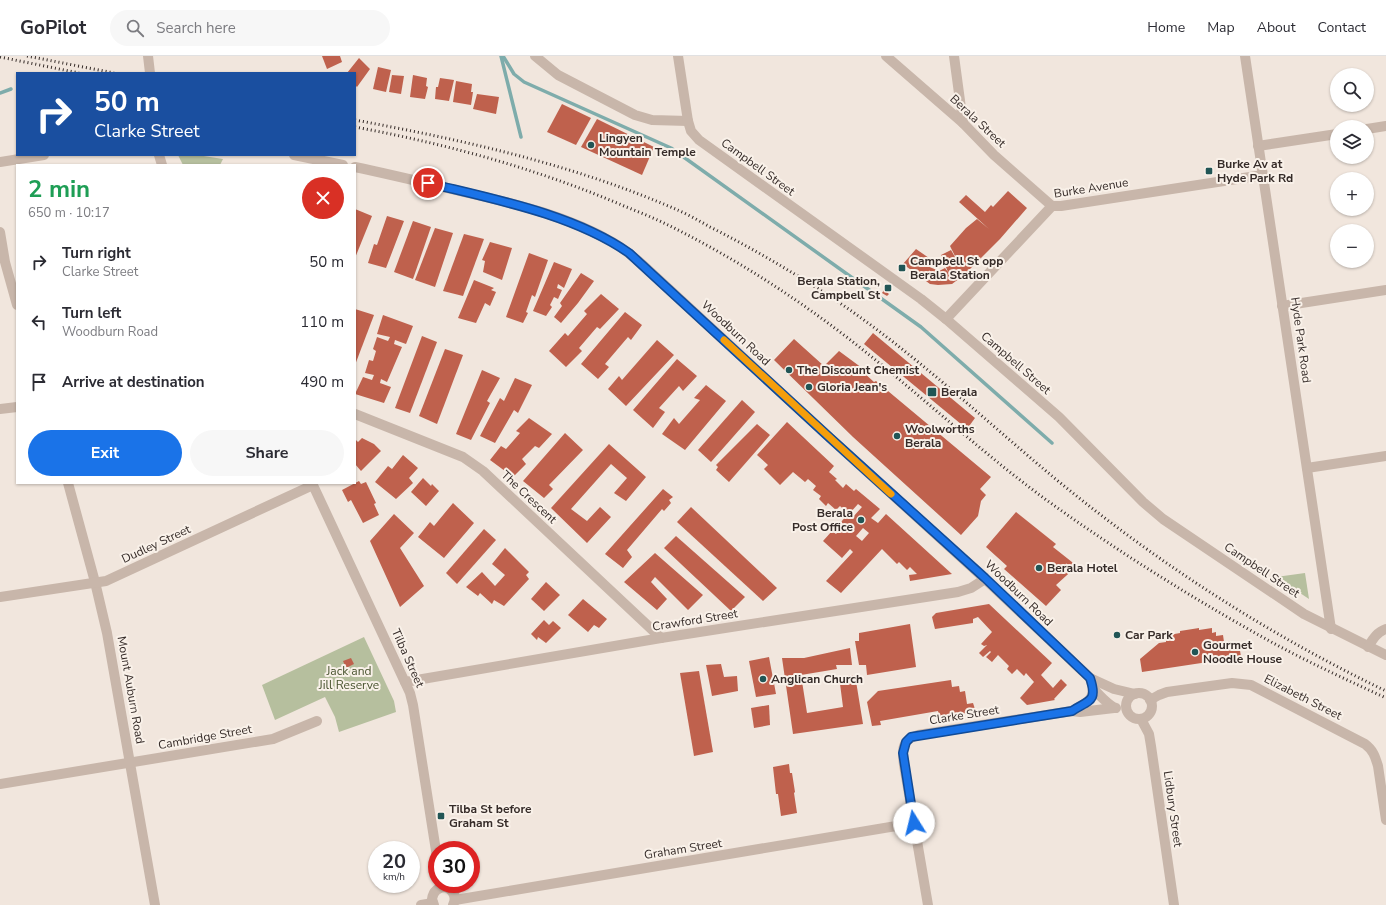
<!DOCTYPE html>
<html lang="en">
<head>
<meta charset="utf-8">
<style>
  body { margin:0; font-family:"Nunito Sans",sans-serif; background:#f7f7f7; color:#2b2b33; height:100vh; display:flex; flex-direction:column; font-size:15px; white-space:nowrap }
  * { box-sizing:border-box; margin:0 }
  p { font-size:13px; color:#7c7c81 }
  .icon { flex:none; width:22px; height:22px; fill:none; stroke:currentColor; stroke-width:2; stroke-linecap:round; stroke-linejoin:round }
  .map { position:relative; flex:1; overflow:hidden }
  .panel { position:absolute; left:16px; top:108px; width:340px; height:320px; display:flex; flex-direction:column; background:#fff; border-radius:0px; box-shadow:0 1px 3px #0004 }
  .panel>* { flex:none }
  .hud { position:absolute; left:16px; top:16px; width:340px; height:84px; border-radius:0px; box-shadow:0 1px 3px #0004; background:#1a4fa0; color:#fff; overflow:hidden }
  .tools { position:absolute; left:1330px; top:12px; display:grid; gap:8px }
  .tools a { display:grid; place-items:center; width:44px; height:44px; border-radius:50%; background:#fff; box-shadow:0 1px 3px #0004; font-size:20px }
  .speed { position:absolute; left:368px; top:785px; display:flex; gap:8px; font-size:20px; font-weight:700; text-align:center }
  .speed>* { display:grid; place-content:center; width:52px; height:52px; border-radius:50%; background:#fff; box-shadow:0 1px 3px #0004; line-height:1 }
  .speed small { font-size:10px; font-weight:400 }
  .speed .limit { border:6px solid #d22; background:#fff; color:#111 }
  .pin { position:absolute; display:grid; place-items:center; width:34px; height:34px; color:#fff; margin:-17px; border:2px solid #fff; border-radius:50%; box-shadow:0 1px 4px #0007 }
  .me { position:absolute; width:44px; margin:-22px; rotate:351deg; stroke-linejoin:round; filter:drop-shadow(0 0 3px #0008) }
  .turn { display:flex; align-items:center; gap:14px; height:84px; padding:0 12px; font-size:18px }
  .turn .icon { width:52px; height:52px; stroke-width:2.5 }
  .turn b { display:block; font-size:28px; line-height:34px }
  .round { display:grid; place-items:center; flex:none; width:42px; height:42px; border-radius:21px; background:#f7f7f7 }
  .head { display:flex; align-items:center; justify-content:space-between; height:68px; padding:0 12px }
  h1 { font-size:24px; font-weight:700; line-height:30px; color:#1e9e55 }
  .primary-button { display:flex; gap:8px; margin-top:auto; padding:8px 12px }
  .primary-button a { flex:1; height:46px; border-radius:24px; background:#1a73e8; color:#fff; font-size:16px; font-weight:700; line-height:46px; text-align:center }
  .primary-button a+a { background:#f7f7f7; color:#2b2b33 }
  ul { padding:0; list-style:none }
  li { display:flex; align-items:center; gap:12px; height:60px; padding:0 12px }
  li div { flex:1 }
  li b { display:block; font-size:15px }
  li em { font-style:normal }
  header { display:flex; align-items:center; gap:24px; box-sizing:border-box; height:56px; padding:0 20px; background:#fff; border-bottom:1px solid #e1e1e2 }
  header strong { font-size:19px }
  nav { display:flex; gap:22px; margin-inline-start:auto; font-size:14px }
  .search { width:280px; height:36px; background:#f7f7f7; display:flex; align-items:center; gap:10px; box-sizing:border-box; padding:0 14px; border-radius:22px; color:#7c7c81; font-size:15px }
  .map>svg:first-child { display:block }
  .green { fill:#b6bf9e }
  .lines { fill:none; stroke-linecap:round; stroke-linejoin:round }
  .stream { stroke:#7eacab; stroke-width:3.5 }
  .building { fill:#bf614d; fill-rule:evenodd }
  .street { stroke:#c8b6aa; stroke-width:10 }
  .rail { stroke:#362c29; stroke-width:3; stroke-dasharray:1 3; stroke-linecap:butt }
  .route-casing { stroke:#114b97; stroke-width:10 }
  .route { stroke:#1a73e8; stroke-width:7 }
  .slow { stroke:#f59e0b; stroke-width:7 }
  .poi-dot { fill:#215555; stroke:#f9f1e9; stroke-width:1.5 }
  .labels { text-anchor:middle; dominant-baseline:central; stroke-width:4; stroke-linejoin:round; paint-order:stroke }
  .street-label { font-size:12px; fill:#362c29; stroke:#f9f1e9 }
  .poi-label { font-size:12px; font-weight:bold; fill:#362c29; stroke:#f9f1e9; text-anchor:start }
  .park-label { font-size:12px; fill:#48532e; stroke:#f9f1e9 }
</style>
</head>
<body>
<header>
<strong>GoPilot</strong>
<div class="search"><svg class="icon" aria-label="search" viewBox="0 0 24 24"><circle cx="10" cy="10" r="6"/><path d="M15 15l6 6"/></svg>Search here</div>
<nav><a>Home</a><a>Map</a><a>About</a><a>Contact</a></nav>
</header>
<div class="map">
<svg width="1386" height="849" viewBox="0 0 1386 849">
  <rect width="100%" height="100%" fill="#f1e6dd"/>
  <g class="green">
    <polygon points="178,99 197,99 223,103 220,109 183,109"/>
    <polygon points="1305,517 1309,543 1276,521"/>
    <polygon points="364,581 394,645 396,656 339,676 335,661 325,641 275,664 262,629"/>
  </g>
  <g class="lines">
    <g class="stream">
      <polyline points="501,0 521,81"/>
      <polyline points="503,0 514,18 524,26 671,92 921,271 1052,387"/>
      <polyline points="0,37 11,33"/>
    </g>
  </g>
  <g class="building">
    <polygon points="322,0 340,0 342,6 327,13"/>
    <polygon points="359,2 370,13 357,31 355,29 355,17 347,17"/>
    <polygon points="378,11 391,14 386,36 373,33"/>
    <polygon points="392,19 404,20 401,38 389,36"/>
    <polygon points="413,19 427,22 426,30 428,31 425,43 410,41"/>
    <polygon points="440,22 454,24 449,45 435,43 436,31 438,31"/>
    <polygon points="456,25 472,28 471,36 473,36 471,49 453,46"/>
    <polygon points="477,38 499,41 496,58 473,53"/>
    <polygon points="562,48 591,62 576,89 547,76"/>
    <polygon points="597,63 654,91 642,119 581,91"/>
    <polygon points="1008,135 1027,152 1000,183 964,219 952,228 938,229 930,228 903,208 916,193 929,202 925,209 939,215 945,212 948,216 941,199 951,194 959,208 950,190 966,172 977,163 989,173 959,146 966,139 985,156 991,149 993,151"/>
    <polygon points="355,153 372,160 355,202"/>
    <polygon points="387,160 404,165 386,212 368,207 374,188 377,189"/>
    <polygon points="413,165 431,171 413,223 394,216"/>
    <polygon points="435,172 453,177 435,231 415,224"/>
    <polygon points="464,178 484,183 463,240 443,235"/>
    <polygon points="490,186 512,192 502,224 483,216 485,205 482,204"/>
    <polygon points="529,197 548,204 535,241 532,239 526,256 528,257 523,267 506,261"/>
    <polygon points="554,206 572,213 564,232 558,228 557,232 562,234 558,243 554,241 550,249 552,251 546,260 533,255"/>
    <polygon points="581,217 594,225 578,247 561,267 554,261 562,250 560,247"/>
    <polygon points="474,224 494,232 491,234 496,236 490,250 485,247 476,267 458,262"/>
    <polygon points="884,234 889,238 887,240 882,237"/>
    <polygon points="601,238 619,253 600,273 597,271 579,292 582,295 566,311 549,295 565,277 568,280 587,258 584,255"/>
    <polygon points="355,253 374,259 355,309"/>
    <polygon points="625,256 642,269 631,284 628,281 605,308 609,311 598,323 581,308"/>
    <polygon points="383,259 413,270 406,288 395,284 394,288 402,291 387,326 381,323 380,327 391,331 384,347 355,338 363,321 372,324 374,319 365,317 369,304 373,305 376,295 373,293 377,281 388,285 390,281 377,278"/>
    <polygon points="873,277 975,362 967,373 864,288"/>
    <polygon points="422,280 437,286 410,357 395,352"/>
    <polygon points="794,283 824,310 839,295 862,312 863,316 874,326 876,325 991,421 980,433 986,439 981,445 978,460 961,479 853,381 774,304"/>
    <polygon points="657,284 674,299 626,350 608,333 619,320 622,324"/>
    <polygon points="445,293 463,299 437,368 419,360"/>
    <polygon points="677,303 697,320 683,335 679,330 659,352 665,356 653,372 633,354"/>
    <polygon points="482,314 500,322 487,345 490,347 471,384 456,378"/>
    <polygon points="515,322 532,329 518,357 514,354 495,387 480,380 500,342 504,345"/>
    <polygon points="706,329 726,345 685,394 662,378 674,362 679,368 700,344 694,342"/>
    <polygon points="742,344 755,356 711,406 698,394"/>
    <polygon points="529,362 552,378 539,392 535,390 522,403 526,408 513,421 490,404 501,390 506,393 520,377 516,375"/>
    <path d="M787,366L834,410L829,416L837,423L835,424L843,432L846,428L854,435L856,433L880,453L871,462L878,467L886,458L952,518L910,525L909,519L917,518L910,511L907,514L899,506L897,508L882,493L841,537L826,525L853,496L850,493L842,502L823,485L832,475L836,478L844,469L841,466L848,458L840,450L836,454L828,447L826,450L819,443L821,440L813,434L816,430L808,423L805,426L793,416L780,429L764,413L768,409L757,399ZM858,448L862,451L853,461L849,458ZM863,472L869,477L862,485L856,480Z"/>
    <polygon points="757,368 770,379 729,426 716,414 718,411 716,409"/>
    <polygon points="565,377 583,394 549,429 553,433 544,442 523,425"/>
    <polygon points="362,382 374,388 381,395 361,415 355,408 355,383 358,386"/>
    <polygon points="609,388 646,421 626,445 614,437 627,422 611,408 571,453 587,465 600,451 611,461 587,487 551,452"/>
    <polygon points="403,399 418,412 409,422 413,427 396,443 375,426 388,410 392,413"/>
    <polygon points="423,422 431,430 432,428 439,435 426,450 411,436"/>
    <polygon points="359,425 361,428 366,426 376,447 374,448 379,459 363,467 351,444 348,446 342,434"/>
    <polygon points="663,433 673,441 669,444 671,447 664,455 662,453 627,494 632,501 623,512 605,498"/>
    <polygon points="453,447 474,467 444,502 418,481 430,466 434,470"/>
    <polygon points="691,451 777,532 763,545 677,466"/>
    <polygon points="1016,456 1056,488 1053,491 1077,510 1056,529 1061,534 1046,550 1004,513 1007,510 986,491"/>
    <polygon points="394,458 414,477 400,492 424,530 400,551 370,485"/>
    <polygon points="484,473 496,484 457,528 446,517"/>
    <polygon points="676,480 745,541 731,555 664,492"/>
    <polygon points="505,492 529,516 526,519 529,523 504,550 494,544 492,548 480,537 478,540 466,531 482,516 495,530 505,519 492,508"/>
    <polygon points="655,497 703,539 688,554 655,521 651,526 667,543 657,554 624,526"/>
    <polygon points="546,526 560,539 544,555 531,543"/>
    <polygon points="583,543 607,563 599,572 594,569 588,576 568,559"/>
    <polygon points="989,548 1052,607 1041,619 1053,632 1061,623 1067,629 1054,643 1055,644 1027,649 1020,642 1034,626 1026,617 1024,620 1017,613 1012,618 1007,613 1009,610 998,599 992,606 986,601 991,596 990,595 983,601 979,597 987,589 984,590 981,588 992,576 978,561 973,563 973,567 935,573 932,561 936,557"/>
    <polygon points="544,564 549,569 553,565 561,572 546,587 538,581 537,584 531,578"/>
    <polygon points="910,568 916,611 867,619 866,609 859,609 855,585 859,585 859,577"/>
    <polygon points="1199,572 1199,574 1212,572 1212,577 1216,576 1216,580 1223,579 1224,586 1231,585 1231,590 1239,588 1241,601 1142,616 1140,603 1159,587 1166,586 1166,584 1170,583 1169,579 1180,577 1180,575"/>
    <polygon points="850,592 852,609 836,609 837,613 801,619 807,657 843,651 839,620 855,619 863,668 793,678 782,602 804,602"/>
    <polygon points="769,601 776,638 756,641 749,605"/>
    <polygon points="351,602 354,608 346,612 343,605"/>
    <polygon points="721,608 724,621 737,620 738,635 712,640 706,609"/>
    <polygon points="699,615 713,696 694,700 680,617"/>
    <polygon points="951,624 952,631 959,630 960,636 965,635 967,648 973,647 976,656 939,660 938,655 880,665 881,669 872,670 867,646 878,635"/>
    <polygon points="769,649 770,669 754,672 751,652"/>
    <polygon points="789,708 790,717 792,717 795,736 794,737 797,757 781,760 778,738 776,738 773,711"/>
  </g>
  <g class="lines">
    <g class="street">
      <polyline points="148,0 150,17"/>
      <polyline points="535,0 558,19 635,59 652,64 688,65"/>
      <polyline points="678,0 688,65 691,75 699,84 921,243 946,263 1059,361 1143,446 1163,463 1304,558 1386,599"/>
      <polyline points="886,0 963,67 994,99 1052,150"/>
      <polyline points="954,0 963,67"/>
      <polyline points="1245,0 1331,573"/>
      <polyline points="1367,73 1386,70"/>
      <polyline points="1258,90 1337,78"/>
      <polyline points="159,99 162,109"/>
      <polyline points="294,99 343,109"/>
      <polyline points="0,106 44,99"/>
      <path d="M355,111C393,119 430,128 468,137C517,148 570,161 614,187C624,193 634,201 643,209L829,381L985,523L1090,622L1114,633L1135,638"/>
      <polyline points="0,176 5,206 17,249"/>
      <polyline points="1282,250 1386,234"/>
      <polyline points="946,263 1052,150 1061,150 1263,119"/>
      <polyline points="0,353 17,351"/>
      <polyline points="355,358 463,401 483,415 661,582"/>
      <polyline points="1307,412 1386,400"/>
      <polyline points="68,427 95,526 107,577 155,849"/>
      <polyline points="312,427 410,637 413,649 437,801"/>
      <polyline points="0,541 106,525 313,429"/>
      <path d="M1368,591C1373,583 1377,576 1386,573"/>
      <path d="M1090,622C1091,625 1092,629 1093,631C1096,637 1111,651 1116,652"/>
      <polyline points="405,626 661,582 958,536 971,532 985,523"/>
      <circle cx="1139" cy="650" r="13"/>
      <path d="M1150,644L1159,639L1167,636L1232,627L1251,629L1365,688C1373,694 1375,700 1378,710L1386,764"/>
      <path d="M1074,654C1084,647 1093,646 1093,632"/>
      <polyline points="1141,663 1149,678 1151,690 1174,849"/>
      <polyline points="0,728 273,683 317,665"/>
      <polyline points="455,844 914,767"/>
      <polyline points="421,849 433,847"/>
      <path d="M434,849L432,843C433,835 438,831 446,831C454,835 457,841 453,849"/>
      <path d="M928,849L904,709C902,694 901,684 918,679L1072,655L1080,656L1114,652"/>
    </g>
    <g class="rail">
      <polyline points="27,0 114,17"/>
      <polyline points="0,1 79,17"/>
      <path d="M355,64C463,84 571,108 673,152C685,157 698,164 710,171C744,188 777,207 809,227C900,283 976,357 1058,425C1158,507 1269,579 1386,635"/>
      <path d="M355,71C447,88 538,113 624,150C639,156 654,162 668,169C727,198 784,234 836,273C908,327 973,390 1045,443C1113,492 1184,537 1257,578C1299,602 1343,622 1386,642"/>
    </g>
  </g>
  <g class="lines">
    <g class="route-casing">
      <path id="route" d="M428,127C493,143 573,158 629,197L829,381L985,522L1090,622C1098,646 1089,644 1072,655L911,681L906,686L903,697L914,767"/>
    </g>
    <use href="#route" class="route"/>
    <polyline class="slow" points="724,284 891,438"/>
  </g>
  <g class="poi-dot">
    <circle cx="591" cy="89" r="4"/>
    <rect x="1205" y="111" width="8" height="8" rx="2"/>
    <rect x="898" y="208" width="8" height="8" rx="2"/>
    <rect x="884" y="228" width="8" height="8" rx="2"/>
    <circle cx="789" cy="314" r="4"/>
    <circle cx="809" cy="331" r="4"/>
    <rect x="927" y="331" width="10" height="10" rx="2"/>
    <circle cx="897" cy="380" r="4"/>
    <circle cx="861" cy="464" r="4"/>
    <circle cx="1039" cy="512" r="4"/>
    <circle cx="1117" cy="579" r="4"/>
    <circle cx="1195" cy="596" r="4"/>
    <circle cx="763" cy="623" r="4"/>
    <rect x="437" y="756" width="8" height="8" rx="2"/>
  </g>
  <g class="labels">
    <g class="street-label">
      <text transform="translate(978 65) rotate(43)">Berala Street</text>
      <text transform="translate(758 111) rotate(36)">Campbell Street</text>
      <text transform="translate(1091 132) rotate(-9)">Burke Avenue</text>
      <text transform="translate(736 277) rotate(43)">Woodburn Road</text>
      <text transform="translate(1301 284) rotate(82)">Hyde Park Road</text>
      <text transform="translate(1016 307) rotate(41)">Campbell Street</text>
      <text transform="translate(529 441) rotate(43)">The Crescent</text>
      <text transform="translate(156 488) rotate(-25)">Dudley Street</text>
      <text transform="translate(1262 514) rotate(34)">Campbell Street</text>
      <text transform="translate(1019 537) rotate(44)">Woodburn Road</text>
      <text transform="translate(695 564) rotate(-9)">Crawford Street</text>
      <text transform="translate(408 602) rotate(66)">Tilba Street</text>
      <text transform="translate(131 634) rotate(80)">Mount Auburn Road</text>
      <text transform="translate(1303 641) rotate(27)">Elizabeth Street</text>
      <text transform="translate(964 659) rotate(-9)">Clarke Street</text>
      <text transform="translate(205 681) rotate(-10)">Cambridge Street</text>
      <text transform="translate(1173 753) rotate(82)">Lidbury Street</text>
      <text transform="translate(683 793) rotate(-9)">Graham Street</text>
    </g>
    <g class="poi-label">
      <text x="599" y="82">Lingyen<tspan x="599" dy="14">Mountain Temple</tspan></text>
      <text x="1217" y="108">Burke Av at<tspan x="1217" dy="14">Hyde Park Rd</tspan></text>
      <text x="910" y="205">Campbell St opp<tspan x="910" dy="14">Berala Station</tspan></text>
      <text x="880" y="225" text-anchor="end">Berala Station,<tspan x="880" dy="14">Campbell St</tspan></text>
      <text x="797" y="314">The Discount Chemist</text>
      <text x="817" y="331">Gloria Jean's</text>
      <text x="941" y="336">Berala</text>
      <text x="905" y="373">Woolworths<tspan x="905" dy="14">Berala</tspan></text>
      <text x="853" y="457" text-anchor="end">Berala<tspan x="853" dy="14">Post Office</tspan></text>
      <text x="1047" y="512">Berala Hotel</text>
      <text x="1125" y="579">Car Park</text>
      <text x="1203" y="589">Gourmet<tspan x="1203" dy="14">Noodle House</tspan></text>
      <text x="771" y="623">Anglican Church</text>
      <text x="449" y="753">Tilba St before<tspan x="449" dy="14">Graham St</tspan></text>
    </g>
    <g class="park-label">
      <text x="349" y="615">Jack and<tspan x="349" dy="14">Jill Reserve</tspan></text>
    </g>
  </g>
</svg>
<div class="tools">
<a><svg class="icon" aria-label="search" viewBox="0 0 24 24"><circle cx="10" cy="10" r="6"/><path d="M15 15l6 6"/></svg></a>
<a><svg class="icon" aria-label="layers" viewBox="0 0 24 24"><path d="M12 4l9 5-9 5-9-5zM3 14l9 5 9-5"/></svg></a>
<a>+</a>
<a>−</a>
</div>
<div class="speed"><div>20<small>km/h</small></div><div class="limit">30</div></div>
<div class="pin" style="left:428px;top:127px;background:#d93025"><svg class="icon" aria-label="arrive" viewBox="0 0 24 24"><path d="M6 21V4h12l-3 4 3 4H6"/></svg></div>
<svg class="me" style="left:914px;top:767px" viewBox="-20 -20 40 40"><circle r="19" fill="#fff"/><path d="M0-13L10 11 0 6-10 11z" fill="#1a73e8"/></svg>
<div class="hud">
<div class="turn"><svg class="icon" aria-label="right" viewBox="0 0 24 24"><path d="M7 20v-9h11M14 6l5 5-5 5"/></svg><div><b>50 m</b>Clarke Street</div></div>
</div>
<section class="panel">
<div class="head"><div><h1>2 min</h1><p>650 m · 10:17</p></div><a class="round" style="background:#d93025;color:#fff"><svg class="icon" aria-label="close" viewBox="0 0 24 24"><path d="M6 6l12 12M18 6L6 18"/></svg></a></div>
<ul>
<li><svg class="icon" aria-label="right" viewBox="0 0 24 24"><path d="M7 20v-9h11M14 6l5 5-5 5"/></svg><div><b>Turn right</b><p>Clarke Street</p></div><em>50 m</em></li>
<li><svg class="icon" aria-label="left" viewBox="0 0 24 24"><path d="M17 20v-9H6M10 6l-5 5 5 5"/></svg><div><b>Turn left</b><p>Woodburn Road</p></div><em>110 m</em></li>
<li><svg class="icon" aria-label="arrive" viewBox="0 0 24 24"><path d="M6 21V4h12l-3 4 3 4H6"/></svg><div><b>Arrive at destination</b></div><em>490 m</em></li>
</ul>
<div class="primary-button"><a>Exit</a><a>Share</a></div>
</section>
</div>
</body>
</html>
